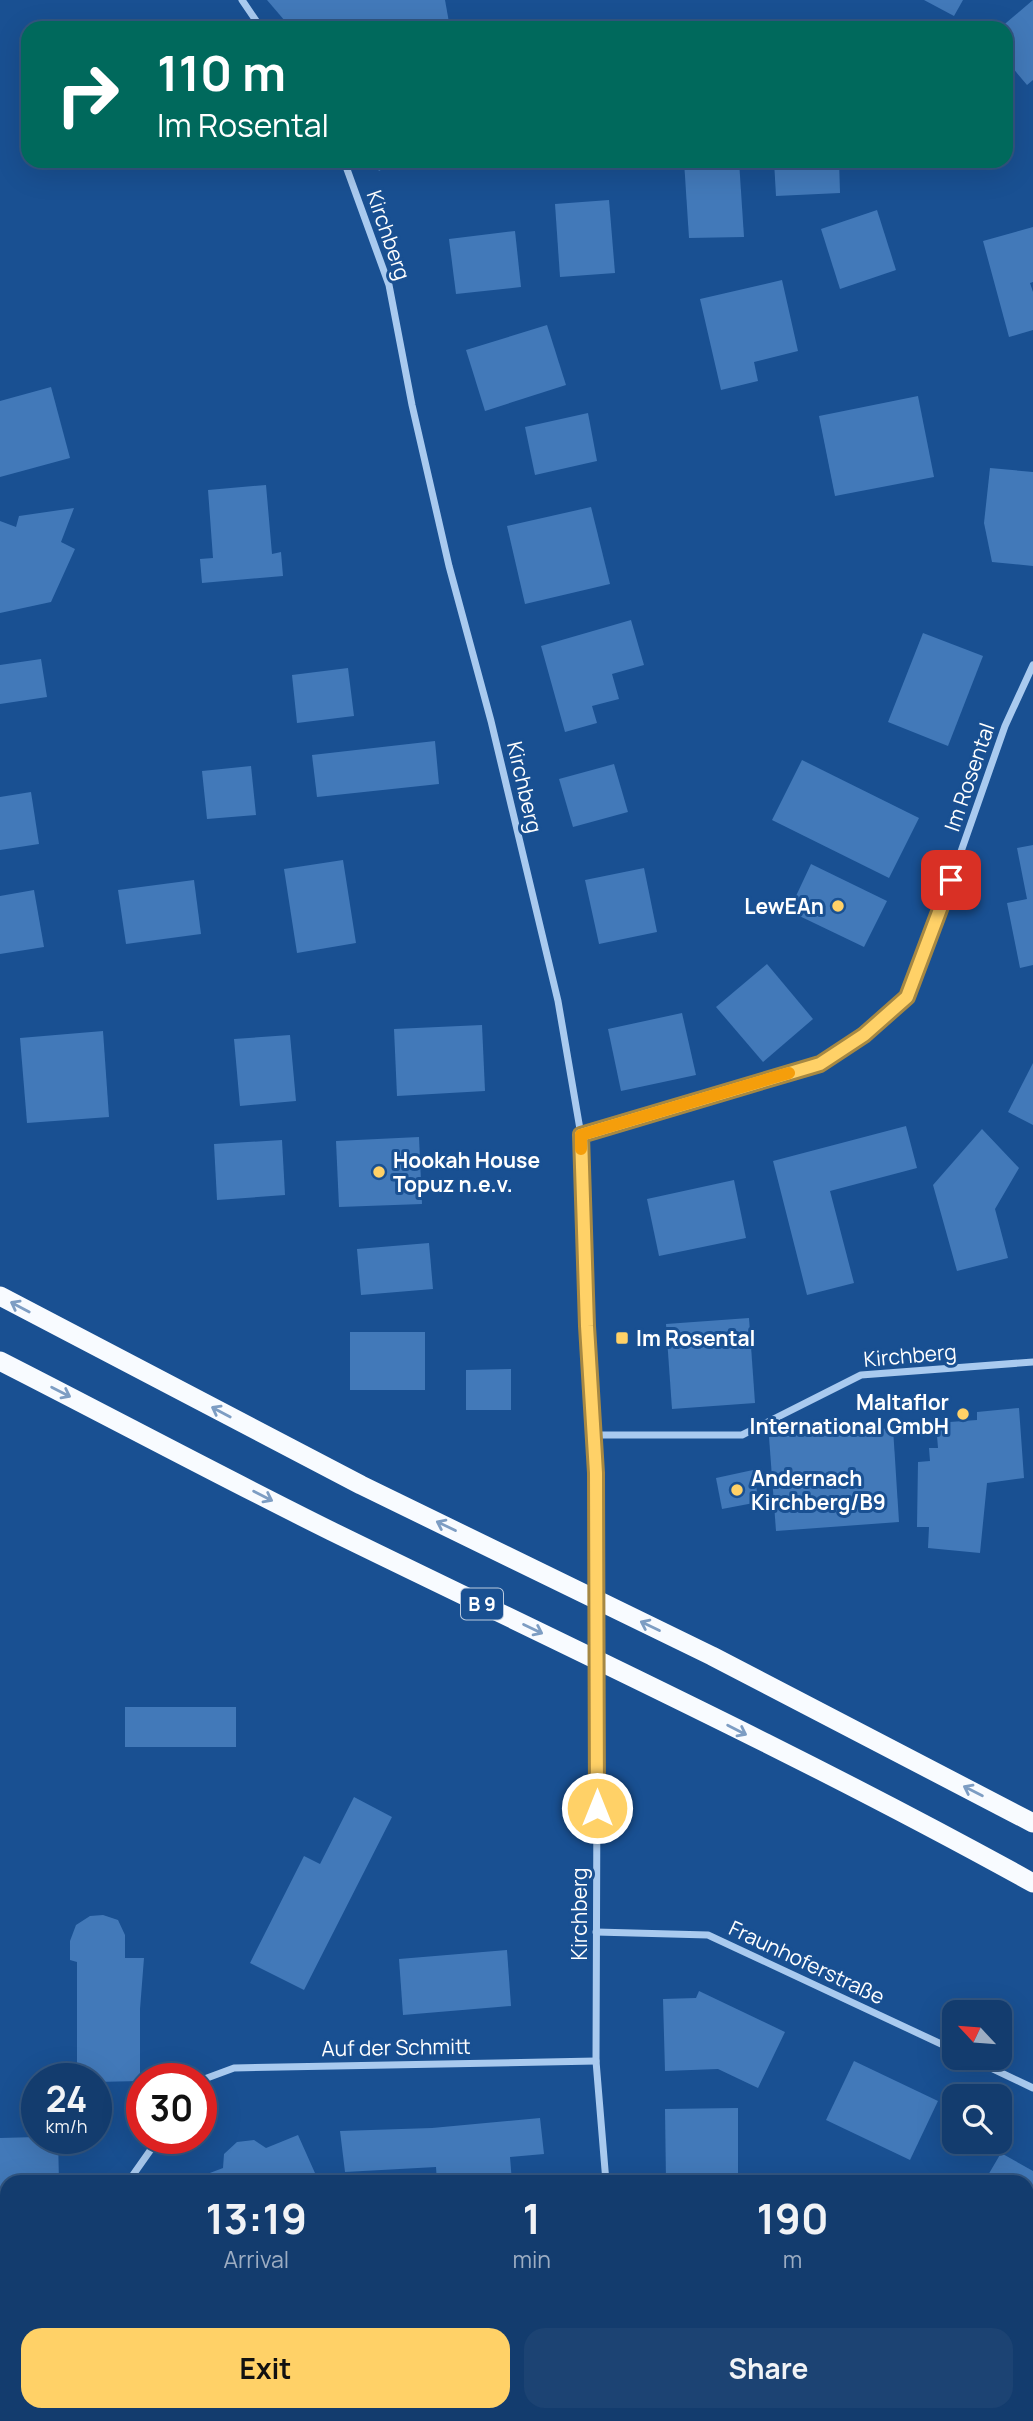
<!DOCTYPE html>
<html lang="en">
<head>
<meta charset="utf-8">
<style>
  body { margin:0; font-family:Manrope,sans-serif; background:#1c4373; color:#f1f3f6; height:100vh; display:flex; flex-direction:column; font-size:26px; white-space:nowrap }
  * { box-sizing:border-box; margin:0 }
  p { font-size:23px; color:#9dadc2 }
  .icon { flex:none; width:38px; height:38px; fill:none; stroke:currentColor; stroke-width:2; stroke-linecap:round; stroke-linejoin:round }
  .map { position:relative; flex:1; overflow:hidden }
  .sheet { position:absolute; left:0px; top:2175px; width:1034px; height:247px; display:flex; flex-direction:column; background:#133c6e; border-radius:21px 21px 0 0; box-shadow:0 7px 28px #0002,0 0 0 2px #325681 }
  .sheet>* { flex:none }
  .banner { position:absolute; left:21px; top:21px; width:992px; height:147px; border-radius:21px; box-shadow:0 7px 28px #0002,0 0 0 2px #325681; background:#00695c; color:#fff; overflow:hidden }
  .needle { width:46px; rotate:296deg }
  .controls { position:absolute; left:942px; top:2000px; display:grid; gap:14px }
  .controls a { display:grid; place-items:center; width:70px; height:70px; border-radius:14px; background:#133c6e; box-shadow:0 7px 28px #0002,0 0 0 2px #325681; font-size:35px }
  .speed { position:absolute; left:21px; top:2063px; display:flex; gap:14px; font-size:35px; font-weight:700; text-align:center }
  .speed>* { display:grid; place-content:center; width:91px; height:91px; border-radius:50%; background:#133c6e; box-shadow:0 7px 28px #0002,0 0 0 2px #325681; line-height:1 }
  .speed small { font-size:18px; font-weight:400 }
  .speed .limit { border:10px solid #d22; background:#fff; color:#111 }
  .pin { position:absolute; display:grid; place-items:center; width:60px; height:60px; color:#fff; margin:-30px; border-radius:14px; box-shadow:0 4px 10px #0006 }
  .me { position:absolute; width:77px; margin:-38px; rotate:0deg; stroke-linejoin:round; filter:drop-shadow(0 0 5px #0008) }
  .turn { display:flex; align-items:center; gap:24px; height:147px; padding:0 21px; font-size:32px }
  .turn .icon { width:91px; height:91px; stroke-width:2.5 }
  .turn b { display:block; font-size:49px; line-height:60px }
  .eta { display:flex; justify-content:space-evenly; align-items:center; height:119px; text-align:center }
  .eta b { font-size:42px; font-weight:700; line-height:49px }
  .cta { display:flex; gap:14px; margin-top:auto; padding:14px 21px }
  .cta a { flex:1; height:80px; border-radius:21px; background:#ffd167; color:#111; font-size:28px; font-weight:700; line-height:80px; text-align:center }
  .cta a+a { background:#1c4373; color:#f1f3f6 }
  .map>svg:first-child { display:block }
  .building { fill:#4279b9 }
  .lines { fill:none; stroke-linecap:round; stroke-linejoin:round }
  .minor { stroke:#a9caef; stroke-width:7 }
  .trunk { stroke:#f8fbff; stroke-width:19 }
  .minor-bridge { stroke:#a9caef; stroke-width:7 }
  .oneway { stroke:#7d9dc3 }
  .route-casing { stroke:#a68843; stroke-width:18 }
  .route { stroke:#ffd167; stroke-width:12 }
  .slow { stroke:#f59e0b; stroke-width:12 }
  .poi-dot { fill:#ffd167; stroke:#195092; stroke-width:2.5 }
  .labels { text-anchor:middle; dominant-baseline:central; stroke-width:6; stroke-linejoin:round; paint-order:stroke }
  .shield { fill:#195092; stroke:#bacade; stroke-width:2 }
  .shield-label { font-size:19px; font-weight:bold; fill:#fff }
  .street-label { font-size:21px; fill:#fff; stroke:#195092 }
  .poi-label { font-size:21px; font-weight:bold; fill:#fff; stroke:#195092; text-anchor:start }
</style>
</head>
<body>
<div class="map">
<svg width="1033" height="2421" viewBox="0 0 1033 2421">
  <rect width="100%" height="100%" fill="#195092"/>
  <g class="building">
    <polygon points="267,0 445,0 450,28 291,28"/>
    <polygon points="924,0 963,0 954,16"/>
    <polygon points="1033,0 1033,80 1027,85 1006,60 1006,28 1000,28"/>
    <polygon points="373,161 395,161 379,171"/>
    <polygon points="684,161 739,161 744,237 689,238"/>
    <polygon points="774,161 839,161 840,193 776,196"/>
    <polygon points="609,200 615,273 560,277 555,204"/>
    <polygon points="877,210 896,270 840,289 821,229"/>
    <polygon points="1033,227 1033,282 1030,283 1033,292 1033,330 1009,337 983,241"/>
    <polygon points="515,231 521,287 456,294 449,239"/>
    <polygon points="782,280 798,351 754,362 758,381 721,390 700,299"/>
    <polygon points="547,325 566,385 485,411 466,350"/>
    <polygon points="51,387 70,458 0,477 0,401"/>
    <polygon points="918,396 934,477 835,496 819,416"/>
    <polygon points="588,413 597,461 535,475 525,427"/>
    <polygon points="990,468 1033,472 1033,566 992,562 984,523"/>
    <polygon points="266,485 272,554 281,552 283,576 202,583 200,559 213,558 208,490"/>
    <polygon points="591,507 610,584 525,604 507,526"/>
    <polygon points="74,508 61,542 75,549 51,602 0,613 0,521 16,527 19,516"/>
    <polygon points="631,620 644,665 612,674 619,699 592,706 597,723 565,732 541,646"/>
    <polygon points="923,633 983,656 948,746 888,722"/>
    <polygon points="41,659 47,697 0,704 0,665"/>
    <polygon points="348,668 354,716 297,723 292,675"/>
    <polygon points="435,741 439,784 317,797 312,755"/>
    <polygon points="802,760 919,818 889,878 772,820"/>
    <polygon points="614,764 628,812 573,827 559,779"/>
    <polygon points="251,766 256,815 207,819 202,771"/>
    <polygon points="31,792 39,844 0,850 0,797"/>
    <polygon points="1033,845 1033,965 1020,968 1007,903 1027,899 1017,848"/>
    <polygon points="343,860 356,943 297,953 284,869"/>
    <polygon points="811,864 887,901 864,947 789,911"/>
    <polygon points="644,868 657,932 599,944 585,880"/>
    <polygon points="194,880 201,934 126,944 118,890"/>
    <polygon points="34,890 44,947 0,954 0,896"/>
    <polygon points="767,964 813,1019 763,1062 716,1007"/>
    <polygon points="682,1013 696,1075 621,1091 608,1029"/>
    <polygon points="482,1025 485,1091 397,1096 394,1029"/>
    <polygon points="103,1031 109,1117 27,1123 20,1038"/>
    <polygon points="290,1035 296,1101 240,1106 234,1039"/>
    <polygon points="1033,1063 1033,1125 1008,1112"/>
    <polygon points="906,1126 917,1168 830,1191 854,1283 807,1295 773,1161"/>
    <polygon points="982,1129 1019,1168 995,1209 1008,1258 957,1271 933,1185"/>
    <polygon points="419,1137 422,1204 339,1207 336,1141"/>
    <polygon points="282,1140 285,1195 217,1200 214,1144"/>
    <polygon points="734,1180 746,1238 659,1256 647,1199"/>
    <polygon points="429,1243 433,1289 361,1295 357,1249"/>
    <polygon points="749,1318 755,1403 672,1409 666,1324"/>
    <rect x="350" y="1332" width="75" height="58"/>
    <polygon points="511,1369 511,1410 466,1410 466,1370"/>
    <polygon points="1019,1408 1024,1478 987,1483 980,1553 928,1548 929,1527 917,1527 918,1462 930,1461 929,1448 938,1448 936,1423 977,1420 977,1412"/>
    <polygon points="893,1428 899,1522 776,1531 769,1437"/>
    <polygon points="753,1470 759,1502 722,1509 716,1478"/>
    <rect x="125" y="1707" width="111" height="40"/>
    <polygon points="354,1797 392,1817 304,1990 250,1963 304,1856 320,1864"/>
    <polygon points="103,1915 118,1920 125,1935 125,1958 144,1958 140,2009 140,2081 96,2082 96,2079 77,2079 77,1962 70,1960 70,1941 76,1925 90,1916"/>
    <polygon points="507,1950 511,2006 403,2015 399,1959"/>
    <polygon points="699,1991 785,2032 758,2088 718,2069 665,2071 663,1999 696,1998"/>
    <polygon points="854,2061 938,2101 910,2160 826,2120"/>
    <polygon points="738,2108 738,2182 666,2182 665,2109"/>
    <polygon points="540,2118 544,2154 510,2157 512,2182 437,2182 436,2167 345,2172 340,2131 432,2128"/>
    <polygon points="298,2135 319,2182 195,2182 194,2179 223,2168 224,2154 237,2142 254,2140 266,2148"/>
    <polygon points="37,2137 58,2138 59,2182 7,2182 7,2190 0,2190 0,2138"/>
    <polygon points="1001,2153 1033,2171 1033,2277 1027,2274 1027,2182 984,2182"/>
    <polygon points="0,2221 6,2221 2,2262 0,2262"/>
    <polygon points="48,2415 114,2415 115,2421 36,2421 49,2418"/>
    <polygon points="200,2415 259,2415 260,2421 200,2421"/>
    <polygon points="721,2415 802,2415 803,2421 722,2421"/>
  </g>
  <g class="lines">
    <g class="minor">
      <polyline points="242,0 261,28"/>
      <polyline points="344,161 389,285 412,405 449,566 491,721 558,1001 581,1135 587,1341 596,1473"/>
      <polyline points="581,1135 820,1064 864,1035 907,997 951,880 1005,726 1033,665"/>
      <polyline points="594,1435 742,1435 861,1375 1033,1362"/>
      <polyline points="597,1783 596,2061 606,2182"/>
      <polyline points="596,1932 708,1935 954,2050"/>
      <polyline points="970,2058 1033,2088"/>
      <polyline points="201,2084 207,2078 234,2068 596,2061"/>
      <polyline points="128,2182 159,2138"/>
      <polyline points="0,2364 7,2354"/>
      <polyline points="625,2415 625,2421"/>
    </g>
    <g class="trunk">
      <polyline points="0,1296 361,1485 712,1656 1033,1823"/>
      <path d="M0,1361C110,1417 220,1476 331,1531C566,1646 804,1756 1033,1883"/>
    </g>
    <polyline class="minor-bridge" points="596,1473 597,1783"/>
  </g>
  <defs><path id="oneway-shaft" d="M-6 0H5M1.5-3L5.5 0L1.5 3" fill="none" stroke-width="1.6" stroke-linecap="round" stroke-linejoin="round" transform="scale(1.75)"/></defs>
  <g class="oneway">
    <use href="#oneway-shaft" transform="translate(20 1307) rotate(-152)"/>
    <use href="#oneway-shaft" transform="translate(61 1392) rotate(27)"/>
    <use href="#oneway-shaft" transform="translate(221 1412) rotate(-152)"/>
    <use href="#oneway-shaft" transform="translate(263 1496) rotate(27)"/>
    <use href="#oneway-shaft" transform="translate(446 1526) rotate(-154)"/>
    <use href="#oneway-shaft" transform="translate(650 1626) rotate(-154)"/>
    <use href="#oneway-shaft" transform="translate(533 1629) rotate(26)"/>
    <use href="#oneway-shaft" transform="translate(737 1730) rotate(27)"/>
    <use href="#oneway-shaft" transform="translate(973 1791) rotate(-153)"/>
  </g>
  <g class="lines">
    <g class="route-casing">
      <polyline id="route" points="597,1808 596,1473 587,1326 581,1135 820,1064 864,1035 907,997 951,880"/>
    </g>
    <use href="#route" class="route"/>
    <polyline class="slow" points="581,1149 581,1135 789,1073"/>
  </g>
  <g class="poi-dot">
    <circle cx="838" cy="906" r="7"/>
    <circle cx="379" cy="1172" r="7"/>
    <rect x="615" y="1331" width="14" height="14" rx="3.5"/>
    <circle cx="963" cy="1414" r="7"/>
    <circle cx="737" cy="1490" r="7"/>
  </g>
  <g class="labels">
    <rect class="shield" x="461" y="1588.5" width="42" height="31" rx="5"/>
    <g class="shield-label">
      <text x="482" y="1604">B 9</text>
    </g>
    <g class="street-label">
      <text transform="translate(389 235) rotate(71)">Kirchberg</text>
      <text transform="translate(969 777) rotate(-71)">Im Rosental</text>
      <text transform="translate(525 787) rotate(77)">Kirchberg</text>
      <text transform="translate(910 1355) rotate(-5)">Kirchberg</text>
      <text transform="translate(579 1914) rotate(-90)">Kirchberg</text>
      <text transform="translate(807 1962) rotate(25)">Fraunhoferstraße</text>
      <text transform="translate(396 2047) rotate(-1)">Auf der Schmitt</text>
    </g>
    <g class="poi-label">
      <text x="824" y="906" text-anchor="end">LewEAn</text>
      <text x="393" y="1160">Hookah House<tspan x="393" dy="24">Topuz n.e.v.</tspan></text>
      <text x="636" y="1338">Im Rosental</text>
      <text x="949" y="1402" text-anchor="end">Maltaflor<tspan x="949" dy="24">International GmbH</tspan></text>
      <text x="751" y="1478">Andernach<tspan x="751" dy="24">Kirchberg/B9</tspan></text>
    </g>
  </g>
</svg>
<div class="controls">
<a><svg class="needle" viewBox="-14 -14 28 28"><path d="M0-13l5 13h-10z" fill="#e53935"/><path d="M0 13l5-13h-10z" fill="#9dadc2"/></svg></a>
<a><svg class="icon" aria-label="search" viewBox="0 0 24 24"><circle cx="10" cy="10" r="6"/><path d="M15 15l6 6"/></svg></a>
</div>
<div class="speed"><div>24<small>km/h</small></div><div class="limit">30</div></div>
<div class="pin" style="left:951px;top:880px;background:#d93025"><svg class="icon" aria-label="arrive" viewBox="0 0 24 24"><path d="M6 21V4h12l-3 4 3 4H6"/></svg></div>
<svg class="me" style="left:597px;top:1808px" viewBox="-20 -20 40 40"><circle r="17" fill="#ffd167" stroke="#fff" stroke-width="3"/><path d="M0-11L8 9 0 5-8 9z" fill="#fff"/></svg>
<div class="banner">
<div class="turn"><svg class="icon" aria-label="right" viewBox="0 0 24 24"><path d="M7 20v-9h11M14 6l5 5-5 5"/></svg><div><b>110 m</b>Im Rosental</div></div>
</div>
<section class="sheet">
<div class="eta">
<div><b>13:19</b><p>Arrival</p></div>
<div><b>1</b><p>min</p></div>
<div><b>190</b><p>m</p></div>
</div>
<div class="cta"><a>Exit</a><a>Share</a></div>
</section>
</div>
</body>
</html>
